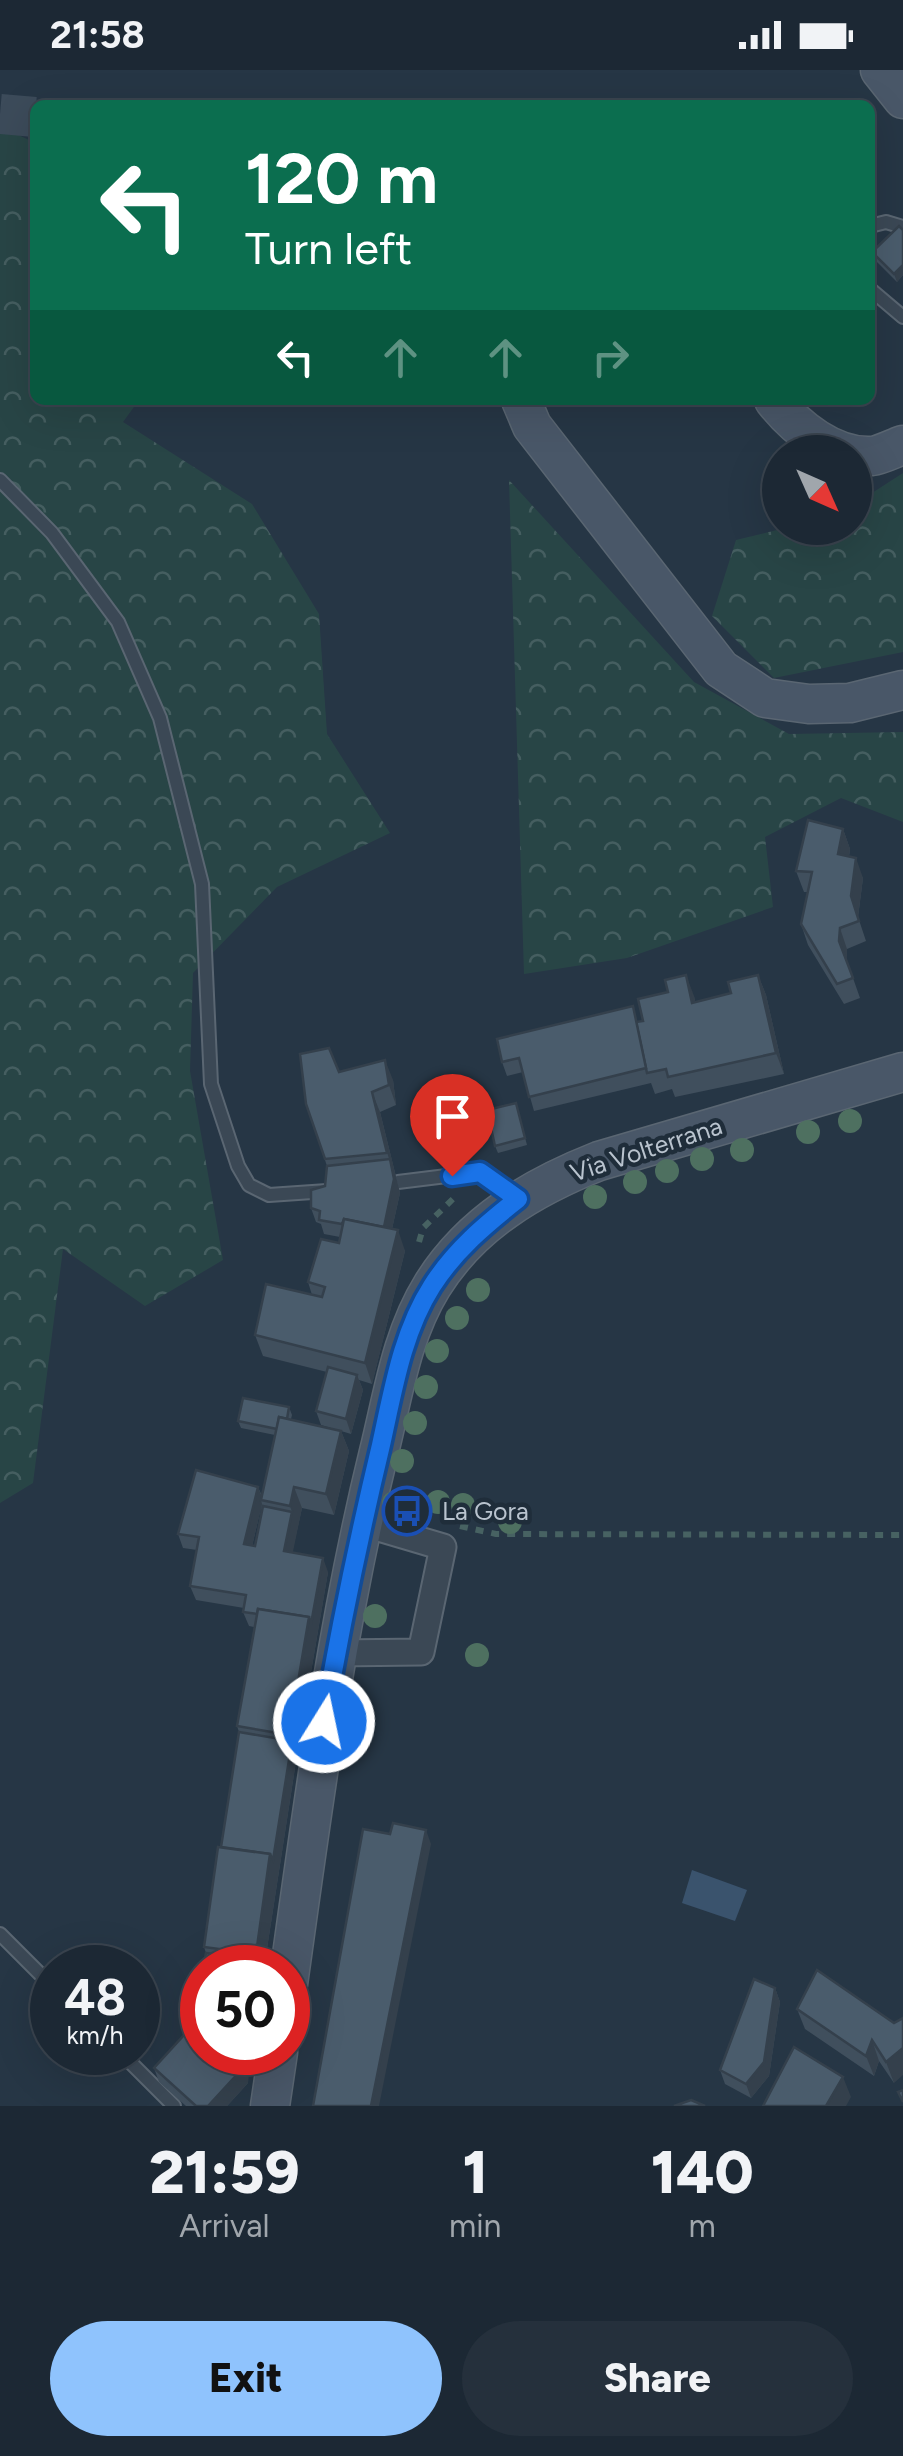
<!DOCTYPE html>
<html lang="en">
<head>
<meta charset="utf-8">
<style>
  body { margin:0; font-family:Figtree,sans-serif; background:#25303c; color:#f1f3f6; height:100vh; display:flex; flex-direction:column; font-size:38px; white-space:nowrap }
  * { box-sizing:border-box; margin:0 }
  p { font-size:32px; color:#a0a6ac }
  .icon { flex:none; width:55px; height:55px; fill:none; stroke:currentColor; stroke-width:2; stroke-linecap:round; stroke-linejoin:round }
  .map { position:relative; height:2036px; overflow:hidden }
  .panel { display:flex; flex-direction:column; background:#1c2834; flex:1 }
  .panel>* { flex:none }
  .banner { position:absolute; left:30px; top:30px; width:845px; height:305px; border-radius:15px; box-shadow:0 10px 40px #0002,0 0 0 2px #3a444f; background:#0b6e4f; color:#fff; overflow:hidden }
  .needle { width:65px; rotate:135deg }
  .fabs { position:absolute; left:762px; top:365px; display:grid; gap:20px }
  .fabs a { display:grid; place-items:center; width:110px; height:110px; border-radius:50%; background:#1c2834; box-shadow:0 10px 40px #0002,0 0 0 2px #3a444f; font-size:50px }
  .speed { position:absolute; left:30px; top:1875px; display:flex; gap:20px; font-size:50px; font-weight:700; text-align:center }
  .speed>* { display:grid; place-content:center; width:130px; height:130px; border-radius:50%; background:#1c2834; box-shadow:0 10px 40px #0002,0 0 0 2px #3a444f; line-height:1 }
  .speed small { font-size:25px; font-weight:400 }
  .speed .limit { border:15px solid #d22; background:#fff; color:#111 }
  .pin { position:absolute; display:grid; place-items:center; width:85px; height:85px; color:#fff; margin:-102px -42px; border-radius:50% 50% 50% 0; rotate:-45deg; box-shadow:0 0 10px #0007 }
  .pin .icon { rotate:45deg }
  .me { position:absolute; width:110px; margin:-55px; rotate:10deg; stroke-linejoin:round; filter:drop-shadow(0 0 8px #0008) }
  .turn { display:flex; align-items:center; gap:35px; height:210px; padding:0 50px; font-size:45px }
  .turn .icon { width:130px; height:130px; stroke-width:2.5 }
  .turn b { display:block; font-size:70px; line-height:85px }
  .lanes { display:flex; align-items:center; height:95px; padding:0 50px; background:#0003; justify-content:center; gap:50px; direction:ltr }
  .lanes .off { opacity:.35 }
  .eta { display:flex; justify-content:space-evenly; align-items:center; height:170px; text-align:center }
  .eta b { font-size:60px; font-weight:800; line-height:70px }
  .action { display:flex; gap:20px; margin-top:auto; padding:20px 50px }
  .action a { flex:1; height:115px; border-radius:60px; background:#8fc3fd; color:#111; font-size:40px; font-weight:800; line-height:115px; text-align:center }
  .action a+a { background:#25303c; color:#f1f3f6 }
  .status { display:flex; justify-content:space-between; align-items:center; height:70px; padding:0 50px; background:#1c2834; direction:ltr }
  .status svg { height:28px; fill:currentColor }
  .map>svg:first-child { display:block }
  .forest { fill:url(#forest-crowns) }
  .water { fill:#3a536d }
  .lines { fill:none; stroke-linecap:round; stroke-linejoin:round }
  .primary-tunnel { stroke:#3c4b5a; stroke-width:40; stroke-dasharray:40 20; stroke-linecap:butt }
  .lane-casing { stroke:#5a6672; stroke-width:16 }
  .street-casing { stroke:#5a6672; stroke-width:29 }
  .secondary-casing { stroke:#5a6672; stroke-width:41 }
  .path { stroke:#476262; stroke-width:6; stroke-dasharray:8 8; stroke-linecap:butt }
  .lane { stroke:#3b4855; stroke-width:12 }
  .street { stroke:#3b4855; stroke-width:25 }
  .secondary { stroke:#495768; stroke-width:38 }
  .tree { fill:#4e7060 }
  .wall { fill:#404f5d; fill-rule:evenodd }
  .shaded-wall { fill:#34404c }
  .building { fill:#4a5c6c; stroke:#34404c; stroke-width:2.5 }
  .route-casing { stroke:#114b97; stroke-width:25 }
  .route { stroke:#1a73e8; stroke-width:18 }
  .labels { text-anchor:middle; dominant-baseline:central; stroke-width:9; stroke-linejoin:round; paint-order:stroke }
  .street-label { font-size:25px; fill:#b9c3ce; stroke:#1f2d3a }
  .poi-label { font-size:25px; fill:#b9c3ce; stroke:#1f2d3a; text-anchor:start }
</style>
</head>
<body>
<div class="status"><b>21:58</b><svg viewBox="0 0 49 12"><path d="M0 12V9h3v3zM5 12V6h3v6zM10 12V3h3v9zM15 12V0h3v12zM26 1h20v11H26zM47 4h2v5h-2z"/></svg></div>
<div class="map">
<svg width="903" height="2036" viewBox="0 0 903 2036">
  <defs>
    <pattern id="forest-crowns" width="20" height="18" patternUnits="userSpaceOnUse" patternTransform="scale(2.5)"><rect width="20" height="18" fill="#284546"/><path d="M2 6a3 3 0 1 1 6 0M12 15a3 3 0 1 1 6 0" fill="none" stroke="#455e60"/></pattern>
  </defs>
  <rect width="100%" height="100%" fill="#263645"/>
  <g class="forest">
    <polygon points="0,56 35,73 35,330 139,330 123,352 252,434 319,544 327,664 390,763 277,817 193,903 190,1001 223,1190 145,1236 63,1179 33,1413 0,1433"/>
    <polygon points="903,403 903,582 774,608 712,546 736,470 785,458 855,458 855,434"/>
    <polygon points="509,410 694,612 789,664 903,662 903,752 841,728 765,767 773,837 627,888 524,904"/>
  </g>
  <polygon class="water" points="692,1800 747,1820 735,1851 682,1833"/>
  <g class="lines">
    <polyline class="primary-tunnel" points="0,44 35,47"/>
    <g class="lane-casing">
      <g id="lane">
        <polyline points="870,156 886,152 903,157"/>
        <polyline points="870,219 903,247"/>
        <polyline points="0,410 52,463 118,552 160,648 202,814 211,1014 238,1096 249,1115 269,1125 327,1121"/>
        <polyline points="398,1112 479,1102 516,1128"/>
        <polyline points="0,1864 52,1916"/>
        <polyline points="120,1982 174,2036"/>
      </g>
    </g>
    <g class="street-casing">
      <polyline id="street" points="336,1583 421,1582 443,1477 362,1453"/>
    </g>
    <g class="secondary-casing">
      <g id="secondary">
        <polyline points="880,0 903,29"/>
        <polyline points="521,330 532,356 721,599 765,628 809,634 850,633 903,620"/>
        <path d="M774,330C796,358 833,388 872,386C881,385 894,378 903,375"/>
        <path d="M288,1914C313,1735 336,1557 379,1382C393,1326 401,1266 432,1216C471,1153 533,1117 599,1091L903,1002"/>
        <polyline points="270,2036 278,1982"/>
      </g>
    </g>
    <g class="path">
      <polyline points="419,1172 423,1158 454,1128"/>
      <polyline points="460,1456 496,1464 903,1465"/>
    </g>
    <use href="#lane" class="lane"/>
    <use href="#street" class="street"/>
    <use href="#secondary" class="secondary"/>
  </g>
  <g class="tree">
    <circle cx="850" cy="1051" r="12"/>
    <circle cx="808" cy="1062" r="12"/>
    <circle cx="742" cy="1080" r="12"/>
    <circle cx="702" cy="1089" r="12"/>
    <circle cx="667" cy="1101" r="12"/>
    <circle cx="635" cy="1112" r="12"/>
    <circle cx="595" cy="1127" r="12"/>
    <circle cx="478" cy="1220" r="12"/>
    <circle cx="457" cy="1248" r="12"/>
    <circle cx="437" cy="1281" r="12"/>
    <circle cx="426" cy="1317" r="12"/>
    <circle cx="415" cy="1353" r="12"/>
    <circle cx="402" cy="1391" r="12"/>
    <circle cx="438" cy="1432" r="12"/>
    <circle cx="394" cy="1433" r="12"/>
    <circle cx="463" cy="1435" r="12"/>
    <circle cx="510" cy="1452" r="12"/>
    <circle cx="375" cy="1546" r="12"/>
    <circle cx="477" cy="1585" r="12"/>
  </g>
  <g class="wall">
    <polygon points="903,160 903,205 897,212 875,190 872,182"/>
    <polygon points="843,759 850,779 849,787 863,808 858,847 866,871 847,879 847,891 860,928 844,934 808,875 801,854 808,822 804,822 796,801"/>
    <polygon points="758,905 766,925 784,1004 675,1027 672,1019 655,1024 651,1013 534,1041 523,1002 507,1006 502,992 643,951 694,926 695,932 731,923"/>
    <polygon points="339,1002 393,1010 396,1035 380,1042 400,1123 392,1159 405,1181 372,1314 359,1310 363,1320 351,1364 321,1355 316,1341 327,1302 263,1286 255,1265 312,1225 308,1212 339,1173 340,1167 324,1164 321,1154 316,1152 311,1138 325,1116 327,1096 306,1034"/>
    <polygon points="516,1033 527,1075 498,1083 495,1076"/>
    <path d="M289,1337L292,1345L291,1349L341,1361L349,1381L334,1445L302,1438L292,1483L328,1502L297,1685L264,1898L206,1883L204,1877L239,1662L237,1656L254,1557L249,1556L243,1542L244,1538L196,1530L190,1516L197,1480L183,1478L178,1464L258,1417L262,1426L275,1365L241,1358L238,1351ZM262,1434L255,1476H252Z"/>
    <polygon points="775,1918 780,1932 769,2006 751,2028 725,2014 720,2000"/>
    <polygon points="797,1939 894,1953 894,2013 879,1991 874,2006 805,1959"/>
    <polygon points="194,1954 248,2013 227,2036 186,2036 159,2012 154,1998"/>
  </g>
  <g class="shaded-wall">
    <polygon points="903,195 903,205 897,212 894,204"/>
    <polygon points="843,759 850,779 845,805 838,784"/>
    <polygon points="856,788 863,808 858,847 866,871 851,826"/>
    <polygon points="840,858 847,879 847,891 839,871"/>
    <polygon points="686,905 694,926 700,954 692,933"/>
    <polygon points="758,905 766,925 784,1004 776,983"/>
    <polygon points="385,990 393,1010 396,1035 389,1015"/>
    <polygon points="372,1022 380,1042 400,1123 388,1177 383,1162 394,1109"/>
    <polygon points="398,1160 405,1181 372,1314 365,1293"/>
    <polygon points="357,1305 363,1320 351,1364 346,1349"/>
    <polygon points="341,1361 349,1381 334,1445 326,1424"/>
    <polygon points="258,1417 263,1430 261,1430 262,1434 249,1489 244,1474"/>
    <polygon points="294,1417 302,1438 290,1496 284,1481 292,1442 290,1436"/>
    <polygon points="323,1488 328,1502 297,1685 264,1898 257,1898 258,1891 256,1884 270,1784 292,1671 289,1665 309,1547"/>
    <polygon points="426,1760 431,1774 379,2036 371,2036"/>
    <polygon points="775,1918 780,1932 769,2006 751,2028 746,2014"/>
    <polygon points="872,1970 879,1991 874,2006 866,1986"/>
    <polygon points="903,1978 903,2005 894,2013 886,1992"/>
    <polygon points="245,1982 252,1982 248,2013 227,2036 208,2036"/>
    <polygon points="843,2007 851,2027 846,2036 826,2036"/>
  </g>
  <g class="building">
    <polygon points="899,156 903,160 903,195 894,204 872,182"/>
    <polygon points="808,750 843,759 838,784 856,788 851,826 859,851 840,858 839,871 853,908 837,914 801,854 812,802 796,801"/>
    <polygon points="686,905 692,933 731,923 728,912 758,905 776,983 668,1007 666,999 647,1003 636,952 643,951 638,929 668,922 665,910"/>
    <polygon points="633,936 646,998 529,1027 519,988 502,992 497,969"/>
    <polygon points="329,978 339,1002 385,990 389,1015 372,1022 387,1083 325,1089 306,1034 300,984"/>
    <polygon points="516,1033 525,1068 495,1076 487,1040"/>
    <polygon points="390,1089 394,1109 384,1157 344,1149 342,1154 319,1150 320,1141 311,1138 311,1120 325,1116 327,1096"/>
    <polygon points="344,1149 398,1160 365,1293 255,1265 266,1214 322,1227 325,1217 308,1212 321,1169 339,1173"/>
    <polygon points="328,1297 357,1305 346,1349 316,1341"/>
    <polygon points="243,1328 289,1337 287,1349 279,1347 277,1359 238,1351"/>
    <polygon points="279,1347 341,1361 326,1424 294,1417 290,1436 261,1430"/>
    <polygon points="196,1400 258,1417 244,1474 255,1476 263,1436 292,1442 284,1481 323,1488 311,1554 309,1547 258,1539 257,1544 243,1542 246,1525 190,1516 199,1467 178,1464"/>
    <polygon points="258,1539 309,1547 289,1665 237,1656"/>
    <polygon points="239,1662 292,1671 273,1790 270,1784 221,1777"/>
    <polygon points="393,1753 426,1760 371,2036 313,2036 363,1759 390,1764"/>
    <polygon points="218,1777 270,1784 256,1884 204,1877"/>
    <polygon points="206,1883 258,1891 257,1898 203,1898"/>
    <polygon points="817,1900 894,1953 903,1948 903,1978 886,1992 872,1970 866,1986 797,1939"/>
    <polygon points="202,1903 202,1982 245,1982 242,1999 208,2036 196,2036 154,1998 194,1954"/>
    <polygon points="754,1909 775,1918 764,1992 746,2014 720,2000"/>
    <polygon points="794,1977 843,2007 826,2036 763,2036"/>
    <polygon points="903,2020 903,2032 898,2022"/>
    <polygon points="691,2030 705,2036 674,2036"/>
  </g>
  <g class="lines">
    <g class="route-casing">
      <path id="route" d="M324,1652C340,1559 359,1467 381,1375C393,1321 402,1263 432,1216C455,1180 485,1155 518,1129L480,1102L452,1106"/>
    </g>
    <use href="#route" class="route"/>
  </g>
  <defs>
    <g id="bus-ring" transform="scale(2.5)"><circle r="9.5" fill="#1f2d3a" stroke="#1a4fb4" stroke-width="1.5"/><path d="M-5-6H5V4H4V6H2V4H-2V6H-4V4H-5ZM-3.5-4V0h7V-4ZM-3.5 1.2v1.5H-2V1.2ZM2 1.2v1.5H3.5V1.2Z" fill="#1a4fb4"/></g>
  </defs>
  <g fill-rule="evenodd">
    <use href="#bus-ring" x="407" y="1441"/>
  </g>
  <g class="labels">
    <g class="street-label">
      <text transform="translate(646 1079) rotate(-18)">Via Volterrana</text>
    </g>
    <g class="poi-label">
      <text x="442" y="1441">La Gora</text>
    </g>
  </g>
</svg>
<div class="fabs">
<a><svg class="needle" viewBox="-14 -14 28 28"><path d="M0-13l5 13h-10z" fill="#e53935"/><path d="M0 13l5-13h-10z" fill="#a0a6ac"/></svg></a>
</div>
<div class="speed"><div>48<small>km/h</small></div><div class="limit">50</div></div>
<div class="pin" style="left:452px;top:1106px;background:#d93025"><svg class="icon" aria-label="arrive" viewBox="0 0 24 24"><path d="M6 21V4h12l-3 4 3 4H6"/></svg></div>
<svg class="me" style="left:324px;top:1652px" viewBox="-20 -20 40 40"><circle r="17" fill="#1a73e8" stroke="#fff" stroke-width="3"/><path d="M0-11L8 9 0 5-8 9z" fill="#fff"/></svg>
<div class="banner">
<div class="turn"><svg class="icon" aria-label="left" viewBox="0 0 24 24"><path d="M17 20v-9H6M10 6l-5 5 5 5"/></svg><div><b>120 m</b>Turn left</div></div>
<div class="lanes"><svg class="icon" aria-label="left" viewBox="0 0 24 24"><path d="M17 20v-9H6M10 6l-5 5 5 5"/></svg><svg class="icon off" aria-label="ahead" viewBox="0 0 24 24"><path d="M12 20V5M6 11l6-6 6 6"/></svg><svg class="icon off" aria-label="ahead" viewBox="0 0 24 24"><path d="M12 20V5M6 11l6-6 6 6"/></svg><svg class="icon off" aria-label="right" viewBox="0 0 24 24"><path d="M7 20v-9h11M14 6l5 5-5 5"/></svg></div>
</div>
</div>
<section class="panel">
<div class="eta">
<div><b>21:59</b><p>Arrival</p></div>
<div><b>1</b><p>min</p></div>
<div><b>140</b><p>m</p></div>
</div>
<div class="action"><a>Exit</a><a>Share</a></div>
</section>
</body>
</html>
